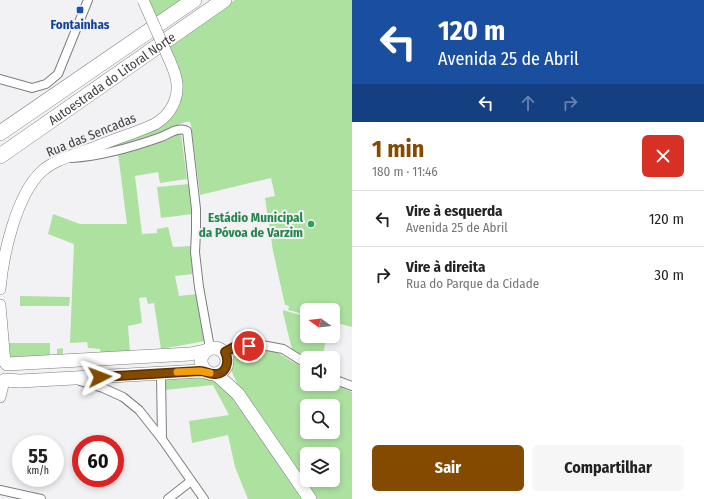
<!DOCTYPE html>
<html lang="pt">
<head>
<meta charset="utf-8">
<style>
  body { margin:0; font-family:"Fira Sans Condensed",sans-serif; background:#f6f6f6; color:#222; height:100vh; display:flex; flex-direction:column; font-size:15px; white-space:nowrap }
  * { box-sizing:border-box; margin:0 }
  p { font-size:13px; color:#767676 }
  .icon { flex:none; width:22px; height:22px; fill:none; stroke:currentColor; stroke-width:2; stroke-linecap:round; stroke-linejoin:round }
  .map { position:relative; flex:1; overflow:hidden }
  .side { display:flex; flex-direction:column; background:#fff; width:352px }
  .side>* { flex:none }
  .hud { background:#1a4fa0; color:#fff; overflow:hidden }
  .needle { width:26px; rotate:285deg }
  .tools { position:absolute; left:300px; top:303px; display:grid; gap:8px }
  .tools a { display:grid; place-items:center; width:40px; height:40px; border-radius:6px; background:#fff; box-shadow:0 2px 6px #0003; font-size:20px }
  .speed { position:absolute; left:12px; top:435px; display:flex; gap:8px; font-size:20px; font-weight:700; text-align:center }
  .speed>* { display:grid; place-content:center; width:52px; height:52px; border-radius:50%; background:#fff; box-shadow:0 2px 6px #0003; line-height:1 }
  .speed small { font-size:10px; font-weight:400 }
  .speed .limit { border:6px solid #d22; background:#fff; color:#111 }
  .pin { position:absolute; display:grid; place-items:center; width:34px; height:34px; color:#fff; margin:-17px; border:2px solid #fff; border-radius:50%; box-shadow:0 1px 4px #0007 }
  .me { position:absolute; width:44px; margin:-22px; rotate:87deg; stroke-linejoin:round; filter:drop-shadow(0 0 3px #0008) }
  .turn { display:flex; align-items:center; gap:14px; height:84px; padding:0 20px; font-size:18px }
  .turn .icon { width:52px; height:52px; stroke-width:2.5 }
  .turn b { display:block; font-size:28px; line-height:34px }
  .lanes { display:flex; align-items:center; height:38px; padding:0 20px; background:#0003; justify-content:center; gap:20px; direction:ltr }
  .lanes .off { opacity:.35 }
  .round { display:grid; place-items:center; flex:none; width:42px; height:42px; border-radius:6px; background:#f6f6f6 }
  .head { display:flex; align-items:center; justify-content:space-between; height:68px; padding:0 20px }
  h1 { font-size:24px; font-weight:700; line-height:30px; color:#844a00 }
  .cta { display:flex; gap:8px; margin-top:auto; padding:8px 20px }
  .cta a { flex:1; height:46px; border-radius:6px; background:#844a00; color:#fff; font-size:16px; font-weight:700; line-height:46px; text-align:center }
  .cta a+a { background:#f6f6f6; color:#222 }
  ul { padding:0; list-style:none }
  li { display:flex; align-items:center; gap:12px; height:56px; padding:0 20px; border-top:1px solid #e0e0e0 }
  li div { flex:1 }
  li b { display:block; font-size:15px }
  li em { font-style:normal }
  main { display:flex; flex:1; min-height:0 }
  .map>svg:first-child { display:block }
  .green { fill:#ace1a0; fill-rule:evenodd }
  .lines { fill:none; stroke-linecap:round; stroke-linejoin:round }
  .street-casing { stroke:#7e7e81; stroke-width:10 }
  .secondary-casing { stroke:#7e7e81; stroke-width:12 }
  .primary-casing { stroke:#7e7e81; stroke-width:14 }
  .highway-casing { stroke:#7e7e81; stroke-width:16 }
  .street { stroke:#fff; stroke-width:8 }
  .secondary { stroke:#fff; stroke-width:11 }
  .primary { stroke:#fff; stroke-width:13 }
  .highway { stroke:#fff; stroke-width:15 }
  .secondary-bridge-casing { stroke:#7e7e81; stroke-width:12; stroke-linecap:butt }
  .secondary-bridge { stroke:#fff; stroke-width:11 }
  .route-casing { stroke:#563000; stroke-width:10 }
  .route { stroke:#844a00; stroke-width:7 }
  .slow { stroke:#f59e0b; stroke-width:7 }
  .transit-dot { fill:#1a4fb4; stroke:#f2f2f5; stroke-width:1.5 }
  .leisure-dot { fill:#2e9e5b; stroke:#f2f2f5; stroke-width:1.5 }
  .labels { text-anchor:middle; dominant-baseline:central; stroke-width:4; stroke-linejoin:round; paint-order:stroke }
  .transit-label { font-size:13px; font-weight:bold; fill:#164399; stroke:#f2f2f5 }
  .street-label { font-size:13px; fill:#3d3d3e; stroke:#f2f2f5 }
  .leisure-label { font-size:13px; font-weight:bold; fill:#27864d; stroke:#f2f2f5; text-anchor:end }
</style>
</head>
<body>
<main>
<div class="map">
<svg width="352" height="499" viewBox="0 0 352 499">
  <rect width="100%" height="100%" fill="#f2f2f5"/>
  <g class="green">
    <polygon points="146,0 185,0 156,18"/>
    <path d="M235,0H352V327L333,322V310H307V315L288,310L289,306L285,305L273,251L265,198L275,196L271,178L200,195L191,125L190,122C184,120 171,130 164,132C140,142 114,147 89,154L166,122L171,118L176,110L179,72L169,45Z"/>
    <polygon points="181,134 187,179 160,183 158,172 135,176 142,234 157,233 157,229 168,227 173,247 191,246 193,274 175,276 179,296 197,294 205,341 161,349 154,303 148,304 146,297 139,298 142,323 128,326 130,351 101,353 100,349 88,348 87,342 70,343 74,244 48,234 53,214 80,224 127,224 118,153"/>
    <polygon points="189,184 192,214 161,218 157,187"/>
    <polygon points="20,296 70,297 69,306 20,306"/>
    <polygon points="283,310 307,317 307,336 327,336 322,358 307,358 307,359 292,349 283,313"/>
    <polygon points="6,343 50,343 50,355 57,355 57,349 63,348 63,355 11,358 9,356"/>
    <path d="M238,350H264L276,352L307,370V384H332L352,392V499H314L241,392L231,370L235,353ZM307,406H333V432H307ZM307,454H333V480H307Z"/>
    <polygon points="193,373 216,380 227,387 302,499 248,499 235,467 228,435 192,443 189,421 229,415 213,385 165,390 165,376"/>
  </g>
  <g class="lines">
    <g class="street-casing">
      <g id="street">
        <polyline points="0,79 32,88 46,84 58,74 88,0"/>
        <path d="M72,158C102,156 133,147 161,137C169,134 179,126 187,131L196,209V232L195,252L199,287L210,348"/>
        <polyline points="225,353 236,346 262,345 283,349 307,364"/>
        <polyline points="161,373 162,439"/>
        <polyline points="333,379 352,386"/>
        <polyline points="80,381 103,388 123,397 139,410 162,439 204,499"/>
        <polyline points="0,490 41,499"/>
        <polyline points="168,499 191,481"/>
      </g>
    </g>
    <g class="secondary-casing">
      <g id="secondary">
        <path d="M0,289C3,255 16,196 41,172C54,160 71,156 87,150C103,144 118,138 133,133C142,129 151,127 158,122C170,114 178,100 177,85C177,76 173,68 169,59"/>
        <polyline points="0,305 5,363"/>
        <polyline points="0,397 4,381"/>
      </g>
    </g>
    <g class="primary-casing">
      <g id="primary">
        <circle cx="214" cy="361" r="13"/>
        <polyline points="7,364 190,354 205,351"/>
        <polyline points="216,374 238,394 310,499"/>
        <polyline points="5,380 20,381 200,371 207,372"/>
      </g>
    </g>
    <g class="highway-casing">
      <g id="highway">
        <polyline points="0,133 194,0"/>
        <path id="s1" d="M0,156L224,0"/>
      </g>
    </g>
    <use href="#street" class="street"/>
    <use href="#secondary" class="secondary"/>
    <use href="#primary" class="primary"/>
    <use href="#highway" class="highway"/>
    <g class="secondary-bridge-casing">
      <polyline id="secondary-bridge" points="143,0 169,59"/>
    </g>
    <use href="#secondary-bridge" class="secondary-bridge"/>
  </g>
  <g class="lines">
    <g class="route-casing">
      <path id="route" d="M100,377L200,371C205,371 209,374 214,374C226,375 230,362 225,352L236,346H249"/>
    </g>
    <use href="#route" class="route"/>
    <polyline class="slow" points="177,372 200,371 210,373"/>
  </g>
  <rect class="transit-dot" x="76" y="6" width="8" height="8" rx="2"/>
  <circle class="leisure-dot" cx="311" cy="224" r="4"/>
  <g class="labels">
    <g class="transit-label">
      <text x="80" y="24">Fontainhas</text>
    </g>
    <g class="street-label">
      <text stroke="none"><textPath href="#s1" startOffset="136">Autoestrada do Litoral Norte</textPath></text>
      <text transform="translate(91 135) rotate(-22)">Rua das Sencadas</text>
    </g>
    <g class="leisure-label">
      <text x="303" y="217">Estádio Municipal<tspan x="303" dy="15">da Póvoa de Varzim</tspan></text>
    </g>
  </g>
</svg>
<div class="tools">
<a><svg class="needle" viewBox="-14 -14 28 28"><path d="M0-13l5 13h-10z" fill="#e53935"/><path d="M0 13l5-13h-10z" fill="#767676"/></svg></a>
<a><svg class="icon" aria-label="sound" viewBox="0 0 24 24"><path d="M4 9h4l5-4v14l-5-4H4zM17 9q2 3 0 6"/></svg></a>
<a><svg class="icon" aria-label="search" viewBox="0 0 24 24"><circle cx="10" cy="10" r="6"/><path d="M15 15l6 6"/></svg></a>
<a><svg class="icon" aria-label="layers" viewBox="0 0 24 24"><path d="M12 4l9 5-9 5-9-5zM3 14l9 5 9-5"/></svg></a>
</div>
<div class="speed"><div>55<small>km/h</small></div><div class="limit">60</div></div>
<div class="pin" style="left:249px;top:346px;background:#d93025"><svg class="icon" aria-label="arrive" viewBox="0 0 24 24"><path d="M6 21V4h12l-3 4 3 4H6"/></svg></div>
<svg class="me" style="left:100px;top:377px" viewBox="-20 -20 40 40"><path d="M0-17L14 15 0 8-14 15z" fill="#844a00" stroke="#fff" stroke-width="4"/></svg>
</div>
<section class="side">
<div class="hud">
<div class="turn"><svg class="icon" aria-label="left" viewBox="0 0 24 24"><path d="M17 20v-9H6M10 6l-5 5 5 5"/></svg><div><b>120 m</b>Avenida 25 de Abril</div></div>
<div class="lanes"><svg class="icon" aria-label="left" viewBox="0 0 24 24"><path d="M17 20v-9H6M10 6l-5 5 5 5"/></svg><svg class="icon off" aria-label="ahead" viewBox="0 0 24 24"><path d="M12 20V5M6 11l6-6 6 6"/></svg><svg class="icon off" aria-label="right" viewBox="0 0 24 24"><path d="M7 20v-9h11M14 6l5 5-5 5"/></svg></div>
</div>
<div class="head"><div><h1>1 min</h1><p>180 m · 11:46</p></div><a class="round" style="background:#d93025;color:#fff"><svg class="icon" aria-label="close" viewBox="0 0 24 24"><path d="M6 6l12 12M18 6L6 18"/></svg></a></div>
<ul>
<li><svg class="icon" aria-label="left" viewBox="0 0 24 24"><path d="M17 20v-9H6M10 6l-5 5 5 5"/></svg><div><b>Vire à esquerda</b><p>Avenida 25 de Abril</p></div><em>120 m</em></li>
<li><svg class="icon" aria-label="right" viewBox="0 0 24 24"><path d="M7 20v-9h11M14 6l5 5-5 5"/></svg><div><b>Vire à direita</b><p>Rua do Parque da Cidade</p></div><em>30 m</em></li>
</ul>
<div class="cta"><a>Sair</a><a>Compartilhar</a></div>
</section>
</main>
</body>
</html>
